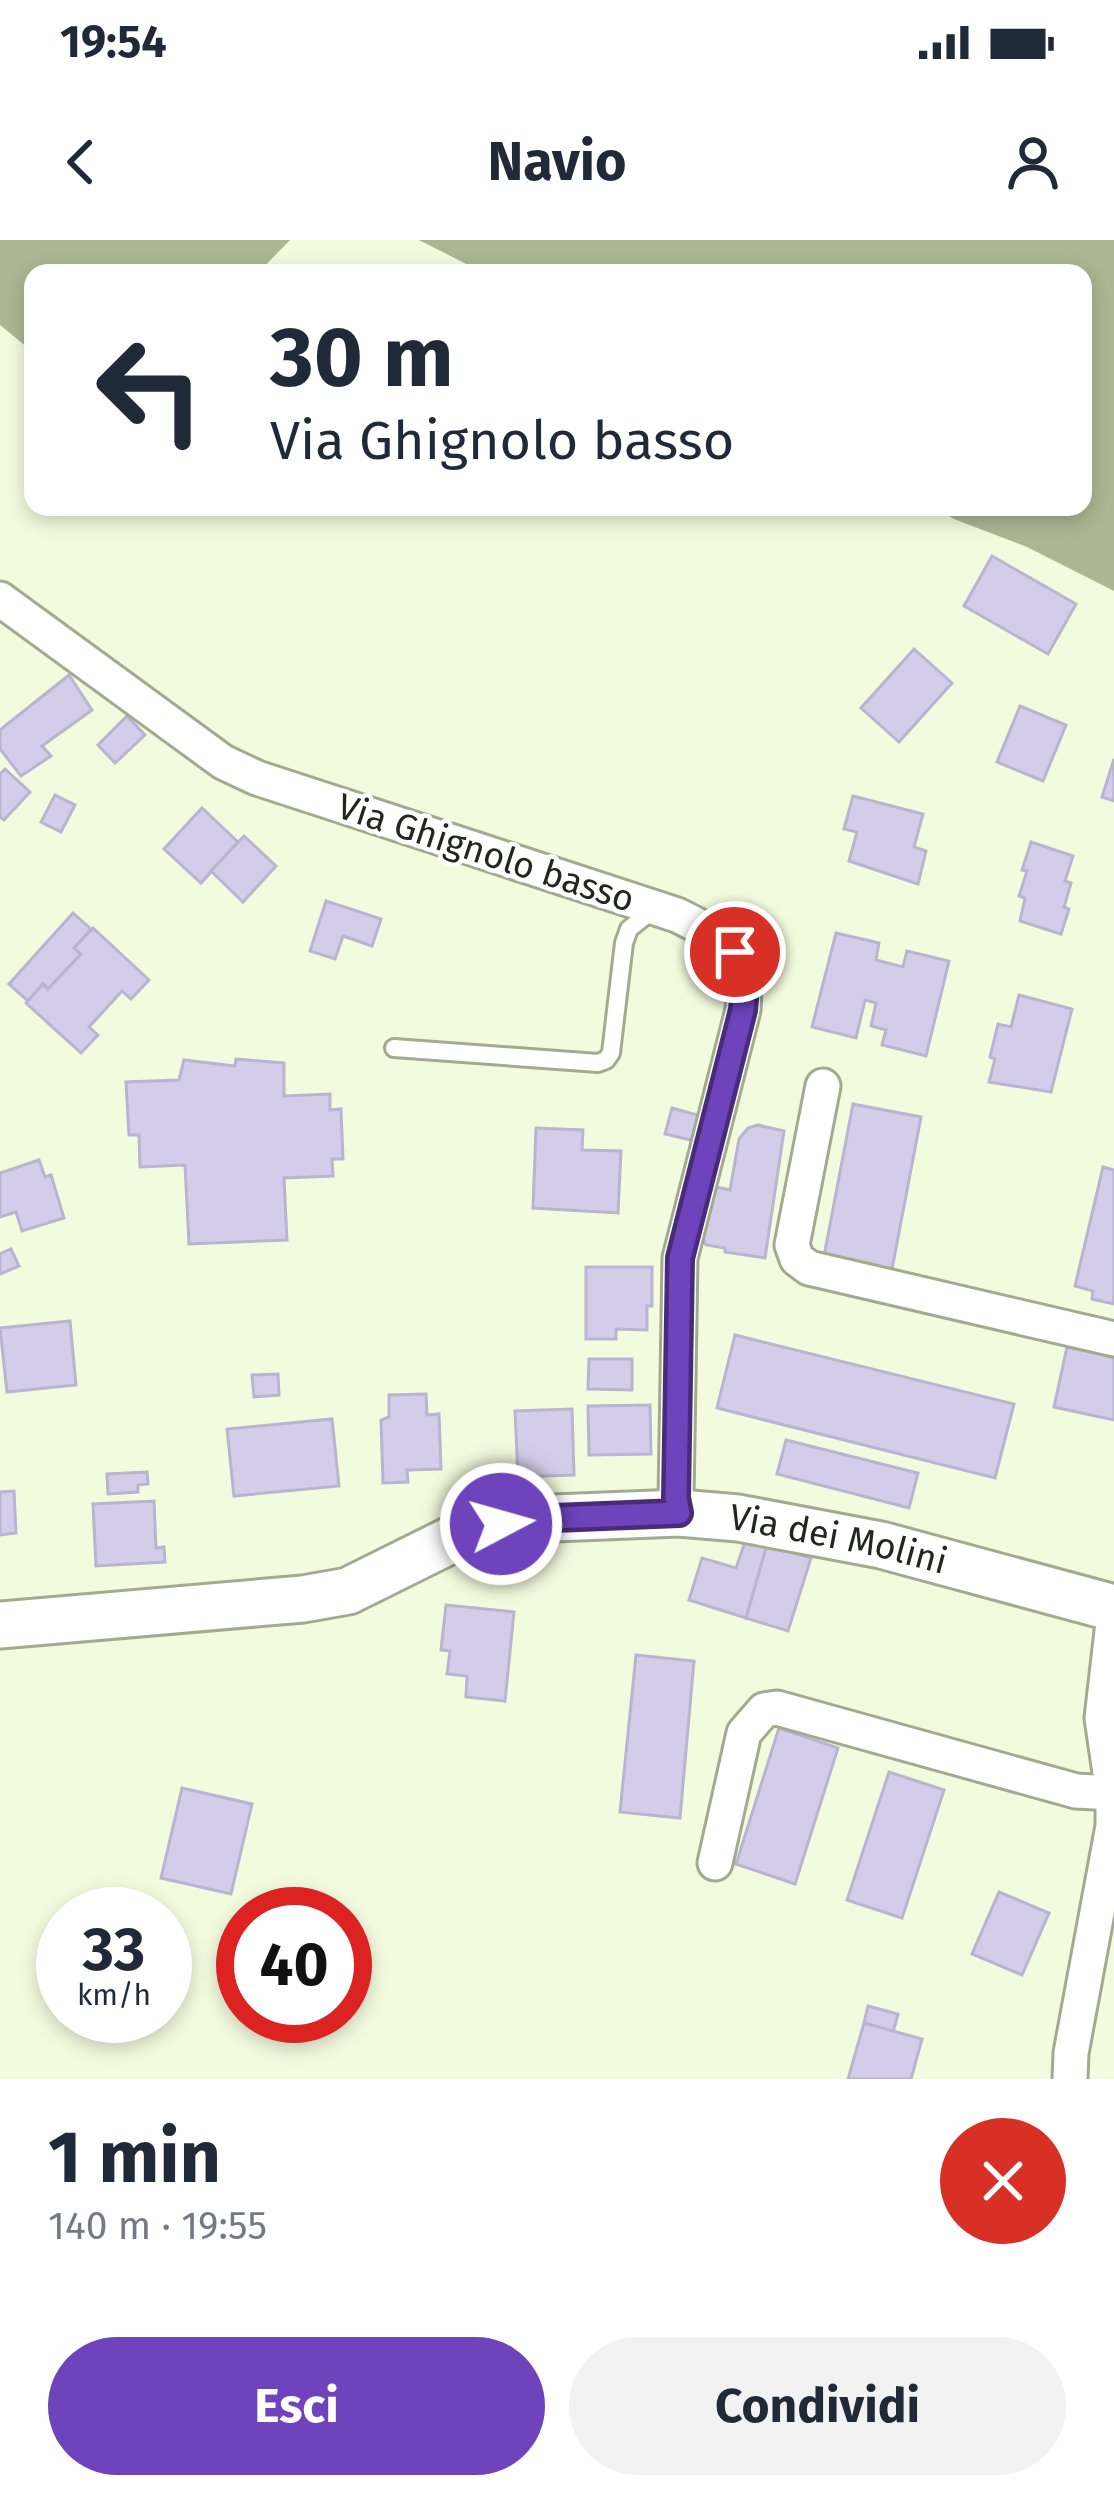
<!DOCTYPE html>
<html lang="it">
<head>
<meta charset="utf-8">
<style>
  body { margin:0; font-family:"Fira Sans",sans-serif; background:#f2f2f3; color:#1f2937; height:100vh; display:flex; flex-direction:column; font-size:45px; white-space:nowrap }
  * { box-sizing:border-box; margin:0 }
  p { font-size:39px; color:#747a83 }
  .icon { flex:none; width:66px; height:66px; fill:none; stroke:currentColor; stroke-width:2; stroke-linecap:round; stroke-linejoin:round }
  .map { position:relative; height:1839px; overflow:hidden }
  .sheet { display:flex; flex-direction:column; background:#fff; flex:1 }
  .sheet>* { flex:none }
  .banner { position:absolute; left:24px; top:24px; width:1068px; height:252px; border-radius:24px; box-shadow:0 6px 18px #0003; background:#fff; color:#1f2937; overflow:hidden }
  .speed { position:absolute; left:36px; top:1647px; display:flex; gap:24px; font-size:60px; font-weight:700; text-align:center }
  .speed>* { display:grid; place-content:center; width:156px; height:156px; border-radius:50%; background:#fff; box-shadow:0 6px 18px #0003; line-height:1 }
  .speed small { font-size:30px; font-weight:400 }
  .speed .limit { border:18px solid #d22; background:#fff; color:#111 }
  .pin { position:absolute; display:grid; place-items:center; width:102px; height:102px; color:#fff; margin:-51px; border:6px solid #fff; border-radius:50%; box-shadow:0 3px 12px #0007 }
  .me { position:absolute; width:132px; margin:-66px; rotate:84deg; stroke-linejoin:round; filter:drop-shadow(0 0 9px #0008) }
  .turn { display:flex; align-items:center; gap:42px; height:252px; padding:0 48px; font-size:54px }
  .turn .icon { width:156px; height:156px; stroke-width:2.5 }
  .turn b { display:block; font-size:84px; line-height:102px }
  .round { display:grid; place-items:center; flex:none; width:126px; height:126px; border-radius:63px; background:#f2f2f3 }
  .summary { display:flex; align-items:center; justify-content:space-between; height:204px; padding:0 48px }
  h1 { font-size:72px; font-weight:700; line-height:90px }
  .primary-button { display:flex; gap:24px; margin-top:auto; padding:24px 48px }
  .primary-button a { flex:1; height:138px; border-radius:72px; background:#6e43bb; color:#fff; font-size:48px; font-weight:700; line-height:138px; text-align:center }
  .primary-button a+a { background:#f2f2f3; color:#1f2937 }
  .status { display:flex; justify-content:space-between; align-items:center; height:84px; padding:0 60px; background:#fff; direction:ltr }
  .status svg { height:33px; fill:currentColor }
  header { display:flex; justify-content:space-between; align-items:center; height:156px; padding:0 48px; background:#fff; font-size:54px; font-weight:700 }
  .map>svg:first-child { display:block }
  .forest { fill:#acb693 }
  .building { fill:#d3cde9; stroke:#b9b4cf; stroke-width:3 }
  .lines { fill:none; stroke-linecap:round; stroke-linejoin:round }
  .lane-casing { stroke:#a2aa8f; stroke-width:22 }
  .street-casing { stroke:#a2aa8f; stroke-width:39 }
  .secondary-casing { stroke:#a2aa8f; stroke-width:51 }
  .lane { stroke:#fff; stroke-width:16 }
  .street { stroke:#fff; stroke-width:33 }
  .secondary { stroke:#fff; stroke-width:45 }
  .route-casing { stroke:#482c7a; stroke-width:30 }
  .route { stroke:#6e43bb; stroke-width:21 }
  .labels { text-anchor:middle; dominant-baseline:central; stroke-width:9; stroke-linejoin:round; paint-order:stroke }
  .street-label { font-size:36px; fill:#23261c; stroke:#fff }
</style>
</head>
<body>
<div class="status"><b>19:54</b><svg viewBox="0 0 49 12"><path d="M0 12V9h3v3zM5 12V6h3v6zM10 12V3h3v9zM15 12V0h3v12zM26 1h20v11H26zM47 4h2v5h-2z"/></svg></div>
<header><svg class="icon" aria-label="back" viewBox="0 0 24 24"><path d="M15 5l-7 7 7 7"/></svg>Navio<svg class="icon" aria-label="person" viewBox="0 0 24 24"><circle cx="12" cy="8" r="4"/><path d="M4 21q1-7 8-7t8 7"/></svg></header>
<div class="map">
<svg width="1114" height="1839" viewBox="0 0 1114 1839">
  <rect width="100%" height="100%" fill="#f3fbde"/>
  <g class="forest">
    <polygon points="0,0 290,0 258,33 33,33 33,112 0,85"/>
    <polygon points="419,0 1114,0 1114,351 1027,307 954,279 936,267 1083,267 1083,33 484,33"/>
  </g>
  <g class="building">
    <polygon points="992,316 1076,364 1048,414 964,366"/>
    <polygon points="914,409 952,443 899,502 861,468"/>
    <polygon points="69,435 92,470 42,506 51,516 21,536 0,509 0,490"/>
    <polygon points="1020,466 1066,485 1043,541 997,522"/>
    <polygon points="127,476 145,495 115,523 98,505"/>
    <polygon points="1114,519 1114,561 1102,557"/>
    <polygon points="5,529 30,552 4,580 0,577 0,534"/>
    <polygon points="55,555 75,565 61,592 41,582"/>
    <polygon points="853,556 923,574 914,607 926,611 918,644 849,621 857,592 844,589"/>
    <polygon points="202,568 238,602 201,643 164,609"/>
    <polygon points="244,596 276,626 243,662 211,631"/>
    <polygon points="1031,602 1073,616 1065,641 1071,643 1064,667 1069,669 1061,694 1020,681 1025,658 1019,656 1027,631 1022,630"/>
    <polygon points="326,661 381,679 372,706 343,696 335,719 310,711"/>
    <polygon points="73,673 91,689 74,708 81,714 48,749 43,744 28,761 9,744"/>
    <polygon points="93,688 149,740 131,759 122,751 89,787 98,795 81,813 26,763 43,744 48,749 81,714 74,708"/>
    <polygon points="836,693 879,703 876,720 903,727 907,711 949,721 926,816 882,805 886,790 871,786 876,763 865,760 856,798 812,787"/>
    <polygon points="1019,755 1072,769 1051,852 989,842 995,819 990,817 998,784 1011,787"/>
    <polygon points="236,819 284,823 284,856 330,854 330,870 341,869 343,919 332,919 333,936 284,938 287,1000 189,1004 185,925 140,927 139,895 129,895 126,842 179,840 184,820 235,826"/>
    <polygon points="853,864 921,877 892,1029 824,1016"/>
    <polygon points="672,868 701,876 694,901 665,894"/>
    <polygon points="758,885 784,891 765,1018 725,1012 725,1008 706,1005 702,998 712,946 730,950 739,899 748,888"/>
    <polygon points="536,888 583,890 582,910 621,911 618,973 533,968"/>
    <polygon points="39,920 45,937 51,935 64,978 22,991 16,972 0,977 0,933"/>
    <polygon points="1103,927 1114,930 1114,1064 1092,1059 1093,1051 1075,1046"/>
    <polygon points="11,1009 19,1026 0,1034 0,1014"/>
    <polygon points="586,1027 652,1027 652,1066 647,1066 647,1090 616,1089 616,1099 586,1099"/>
    <polygon points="70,1081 76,1145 7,1152 0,1088"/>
    <polygon points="735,1095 1014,1164 995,1238 717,1168"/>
    <polygon points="1067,1107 1114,1117 1114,1180 1054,1167"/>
    <polygon points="589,1119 632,1119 632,1150 588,1149"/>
    <polygon points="278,1134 279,1155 254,1157 252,1135"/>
    <polygon points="426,1154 427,1175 439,1174 441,1229 407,1230 408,1242 383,1243 381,1180 389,1177 389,1155"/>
    <polygon points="650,1165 651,1214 589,1215 588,1166"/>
    <polygon points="572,1169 574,1235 518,1237 515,1171"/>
    <polygon points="332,1179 339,1246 234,1256 227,1189"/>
    <polygon points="786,1200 918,1233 909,1268 777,1234"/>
    <polygon points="147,1232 148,1244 138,1245 138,1252 108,1254 107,1234"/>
    <polygon points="14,1251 16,1293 0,1295 0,1252"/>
    <polygon points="154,1261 156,1308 164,1307 165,1322 96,1326 93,1264"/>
    <polygon points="746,1299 767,1305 746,1378 689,1360 702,1318 736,1328"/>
    <polygon points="767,1305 811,1318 788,1391 746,1378"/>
    <polygon points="446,1365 514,1372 505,1461 466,1457 467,1436 447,1434 450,1411 441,1410"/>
    <polygon points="636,1415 694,1421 680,1578 620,1572"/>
    <polygon points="779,1488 838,1508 795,1644 736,1624"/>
    <polygon points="889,1532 944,1550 902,1678 847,1660"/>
    <polygon points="182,1548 252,1564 231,1654 161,1638"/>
    <polygon points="999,1652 1049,1673 1022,1735 972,1714"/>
    <polygon points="868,1766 898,1774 893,1792 864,1783"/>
    <polygon points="864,1783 922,1799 911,1839 848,1839"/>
  </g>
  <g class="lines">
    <g class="lane-casing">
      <polyline id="lane" points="394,808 598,823 606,820 611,813 624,703 629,689 654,669"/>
    </g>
    <g class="street-casing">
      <g id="street">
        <path d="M0,359L223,522L257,538L677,675C727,700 748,710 743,770L680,1018L676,1258L679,1273"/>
        <polyline points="823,846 792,1005 797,1019 809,1028 1114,1099"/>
        <polyline points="715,1623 744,1493 764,1470 777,1468 1076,1551 1113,1553"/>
        <polyline points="1070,1839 1071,1813 1113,1586 1113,1553 1102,1478 1114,1374"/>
      </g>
    </g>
    <g class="secondary-casing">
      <g id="secondary">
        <path id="s1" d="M0,1385L303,1359L348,1351L473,1289L529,1279L679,1273L738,1278L881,1305L1114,1368"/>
      </g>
    </g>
    <use href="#lane" class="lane"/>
    <use href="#street" class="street"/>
    <use href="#secondary" class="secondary"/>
  </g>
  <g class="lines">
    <g class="route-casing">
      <polyline id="route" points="501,1284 529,1279 679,1273 676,1258 680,1018 743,770 746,737 735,712"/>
    </g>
    <use href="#route" class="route"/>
  </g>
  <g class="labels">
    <g class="street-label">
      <text transform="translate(486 613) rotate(18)">Via Ghignolo basso</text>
      <text stroke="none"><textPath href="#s1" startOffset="858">Via dei Molini</textPath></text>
    </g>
  </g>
</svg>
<div class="speed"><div>33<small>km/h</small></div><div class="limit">40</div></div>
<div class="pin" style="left:735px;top:712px;background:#d93025"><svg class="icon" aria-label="arrive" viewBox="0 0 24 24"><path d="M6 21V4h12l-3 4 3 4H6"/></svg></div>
<svg class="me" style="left:501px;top:1284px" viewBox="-20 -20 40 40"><circle r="17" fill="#6e43bb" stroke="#fff" stroke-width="3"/><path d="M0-11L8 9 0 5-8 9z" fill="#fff"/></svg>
<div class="banner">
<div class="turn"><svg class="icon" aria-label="left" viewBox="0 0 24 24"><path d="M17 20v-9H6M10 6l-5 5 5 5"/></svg><div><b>30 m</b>Via Ghignolo basso</div></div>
</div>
</div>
<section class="sheet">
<div class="summary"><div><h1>1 min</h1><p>140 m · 19:55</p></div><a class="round" style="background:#d93025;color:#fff"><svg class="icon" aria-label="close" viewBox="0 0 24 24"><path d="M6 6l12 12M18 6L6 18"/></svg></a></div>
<div class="primary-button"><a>Esci</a><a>Condividi</a></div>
</section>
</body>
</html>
